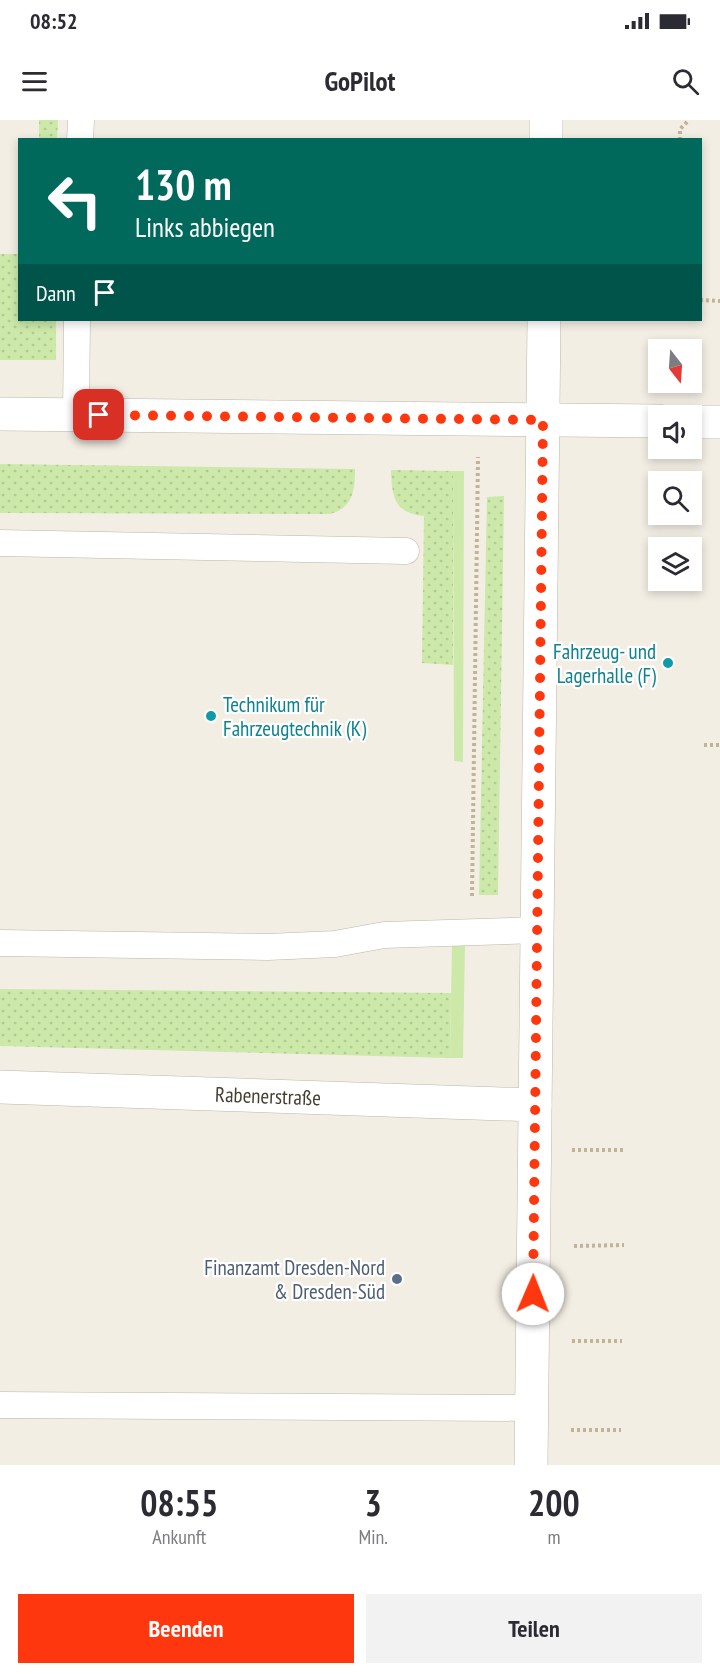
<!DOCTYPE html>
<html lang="de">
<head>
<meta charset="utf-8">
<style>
  body { margin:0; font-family:"PT Sans Narrow",sans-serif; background:#f2f2f3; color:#2b2b33; height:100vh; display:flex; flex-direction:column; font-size:22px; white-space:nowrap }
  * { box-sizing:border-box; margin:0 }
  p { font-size:20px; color:#7c7c81 }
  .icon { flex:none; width:33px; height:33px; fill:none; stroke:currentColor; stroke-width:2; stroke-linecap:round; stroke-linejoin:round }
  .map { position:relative; height:1345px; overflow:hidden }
  .panel { display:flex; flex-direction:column; background:#fff; flex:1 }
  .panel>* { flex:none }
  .guide { position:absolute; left:18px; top:18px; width:684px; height:183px; border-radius:0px; box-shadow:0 3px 9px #0003; background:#00695c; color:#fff; overflow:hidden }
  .needle { width:39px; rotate:163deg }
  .buttons { position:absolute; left:648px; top:219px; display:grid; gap:12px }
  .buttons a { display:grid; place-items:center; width:54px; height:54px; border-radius:0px; background:#fff; box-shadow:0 3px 9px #0003; font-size:30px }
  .pin { position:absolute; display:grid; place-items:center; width:51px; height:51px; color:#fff; margin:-26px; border-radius:12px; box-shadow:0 3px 9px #0006 }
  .me { position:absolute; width:66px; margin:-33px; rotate:1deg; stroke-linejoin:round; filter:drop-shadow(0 0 4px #0008) }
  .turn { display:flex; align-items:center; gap:21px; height:126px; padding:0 18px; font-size:27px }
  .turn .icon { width:78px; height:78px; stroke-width:2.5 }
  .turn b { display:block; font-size:42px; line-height:51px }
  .then { display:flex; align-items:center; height:57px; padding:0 18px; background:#0003; gap:12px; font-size:22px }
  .eta { display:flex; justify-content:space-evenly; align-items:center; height:102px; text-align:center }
  .eta b { font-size:36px; font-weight:700; line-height:42px }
  .primary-button { display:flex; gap:12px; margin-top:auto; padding:12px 18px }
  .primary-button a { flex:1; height:69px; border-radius:0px; background:#ff370e; color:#fff; font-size:24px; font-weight:700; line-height:69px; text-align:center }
  .primary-button a+a { background:#f2f2f3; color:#2b2b33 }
  .status { display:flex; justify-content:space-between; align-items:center; height:42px; padding:0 30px; background:#fff; direction:ltr }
  .status svg { height:16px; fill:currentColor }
  header { display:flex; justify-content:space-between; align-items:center; height:78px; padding:0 18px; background:#fff; font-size:27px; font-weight:700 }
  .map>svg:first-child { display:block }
  .grass { fill:url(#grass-dots) }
  .garden { fill:#cce9aa }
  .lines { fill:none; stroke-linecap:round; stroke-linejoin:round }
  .lane-casing { stroke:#beb6a6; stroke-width:27 }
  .street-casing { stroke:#beb6a6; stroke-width:34 }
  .path { stroke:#c1b396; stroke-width:4; stroke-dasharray:3 3; stroke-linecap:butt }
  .lane { stroke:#fff; stroke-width:26 }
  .street { stroke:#fff; stroke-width:33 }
  .route { stroke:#ff370e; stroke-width:10; stroke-dasharray:0 18 }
  .culture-dot { fill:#0f9aa8; stroke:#fff; stroke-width:2 }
  .service-dot { fill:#5c6f8a; stroke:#fff; stroke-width:2 }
  .labels { text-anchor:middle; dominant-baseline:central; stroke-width:4.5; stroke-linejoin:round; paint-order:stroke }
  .culture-label { font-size:21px; fill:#0d838f; stroke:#fff; text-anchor:end }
  .street-label { font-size:21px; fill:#453e33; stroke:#fff }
  .service-label { font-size:21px; fill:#4e5e75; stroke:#fff; text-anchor:end }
</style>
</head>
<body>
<div class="status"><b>08:52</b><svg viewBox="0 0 49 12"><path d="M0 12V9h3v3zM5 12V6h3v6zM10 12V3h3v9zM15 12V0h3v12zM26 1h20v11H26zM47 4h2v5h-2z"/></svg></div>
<header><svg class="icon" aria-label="menu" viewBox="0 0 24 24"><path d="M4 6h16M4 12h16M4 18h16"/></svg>GoPilot<svg class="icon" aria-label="search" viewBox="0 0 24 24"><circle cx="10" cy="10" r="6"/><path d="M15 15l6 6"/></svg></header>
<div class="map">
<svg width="720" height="1345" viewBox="0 0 720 1345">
  <defs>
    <pattern id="grass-dots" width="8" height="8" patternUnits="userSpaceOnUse" patternTransform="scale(1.5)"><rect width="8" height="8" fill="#cce9aa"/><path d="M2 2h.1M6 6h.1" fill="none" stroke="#b1c993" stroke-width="1.8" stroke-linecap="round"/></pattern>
  </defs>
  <rect width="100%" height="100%" fill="#f3eee4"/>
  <g class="grass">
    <polygon points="39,0 58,0 57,19 39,19"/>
    <polygon points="0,134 19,134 20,200 56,200 56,240 0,240"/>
    <path d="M0,344L355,349C355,370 353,388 330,394L0,393Z"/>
    <path d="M391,350L453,351V545L422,543L424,396C394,393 392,377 391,350Z"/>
    <polygon points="504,376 498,775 479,775 487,377"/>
    <polygon points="0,869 451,873 450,938 0,926"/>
  </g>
  <g class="garden">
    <polygon points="453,351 464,351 463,642 454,641"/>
    <polygon points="452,826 465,826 463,938 450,938"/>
  </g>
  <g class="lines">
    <g class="lane-casing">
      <g id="lane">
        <polyline points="80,20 81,0"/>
        <polyline points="76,295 77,200"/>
        <polyline points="0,423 406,431"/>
        <polyline points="0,823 268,827 335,824 384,815 537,810"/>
        <polyline points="0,1285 532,1288"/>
      </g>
    </g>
    <g class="street-casing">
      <g id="street">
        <polyline points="546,20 546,0"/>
        <polyline points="0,294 658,301"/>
        <polyline points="692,302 720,302"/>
        <polyline points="0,967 535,985"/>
        <polyline points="531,1345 544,200"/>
      </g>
    </g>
    <g class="path">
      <polyline points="680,20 680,9 689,0"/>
      <polyline points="700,180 720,181"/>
      <polyline points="704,625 720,625"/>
      <polyline points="472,776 478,337"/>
      <polyline points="572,1030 625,1030"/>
      <polyline points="574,1126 624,1125"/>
      <polyline points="572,1221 622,1221"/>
      <polyline points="571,1310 621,1310"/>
    </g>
    <use href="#lane" class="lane"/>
    <use href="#street" class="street"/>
  </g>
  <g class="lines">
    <polyline class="route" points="99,295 543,300 533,1174"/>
  </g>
  <g class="culture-dot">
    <circle cx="668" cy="543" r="6"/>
    <circle cx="211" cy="596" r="6"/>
  </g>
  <circle class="service-dot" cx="397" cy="1159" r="6"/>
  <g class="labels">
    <g class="culture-label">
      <text x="656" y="531">Fahrzeug- und<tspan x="656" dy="24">Lagerhalle (F)</tspan></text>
      <text x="223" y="584" text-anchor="start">Technikum für<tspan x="223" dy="24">Fahrzeugtechnik (K)</tspan></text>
    </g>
    <g class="street-label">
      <text transform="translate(268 976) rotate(2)">Rabenerstraße</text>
    </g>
    <g class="service-label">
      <text x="385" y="1147">Finanzamt Dresden-Nord<tspan x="385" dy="24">&amp; Dresden-Süd</tspan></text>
    </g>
  </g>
</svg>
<div class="buttons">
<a><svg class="needle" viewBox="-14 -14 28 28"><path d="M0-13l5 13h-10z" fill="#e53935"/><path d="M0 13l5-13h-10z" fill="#7c7c81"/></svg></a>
<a><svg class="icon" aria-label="sound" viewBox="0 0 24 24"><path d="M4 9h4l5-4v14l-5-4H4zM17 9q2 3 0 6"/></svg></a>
<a><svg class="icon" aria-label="search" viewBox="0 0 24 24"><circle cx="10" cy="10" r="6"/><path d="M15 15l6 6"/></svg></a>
<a><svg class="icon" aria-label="layers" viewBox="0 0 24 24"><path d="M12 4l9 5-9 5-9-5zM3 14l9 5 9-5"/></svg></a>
</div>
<div class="pin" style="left:99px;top:295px;background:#d93025"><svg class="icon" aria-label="arrive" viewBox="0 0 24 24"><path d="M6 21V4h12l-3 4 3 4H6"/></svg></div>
<svg class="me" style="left:533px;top:1174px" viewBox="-20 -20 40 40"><circle r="19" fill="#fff"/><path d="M0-13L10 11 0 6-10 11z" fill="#ff370e"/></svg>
<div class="guide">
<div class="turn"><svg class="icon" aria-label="left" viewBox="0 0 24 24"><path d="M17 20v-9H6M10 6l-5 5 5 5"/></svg><div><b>130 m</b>Links abbiegen</div></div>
<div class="then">Dann<svg class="icon" aria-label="arrive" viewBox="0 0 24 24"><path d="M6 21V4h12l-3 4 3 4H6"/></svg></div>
</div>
</div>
<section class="panel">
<div class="eta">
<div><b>08:55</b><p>Ankunft</p></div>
<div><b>3</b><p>Min.</p></div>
<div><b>200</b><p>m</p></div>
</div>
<div class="primary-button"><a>Beenden</a><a>Teilen</a></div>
</section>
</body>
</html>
